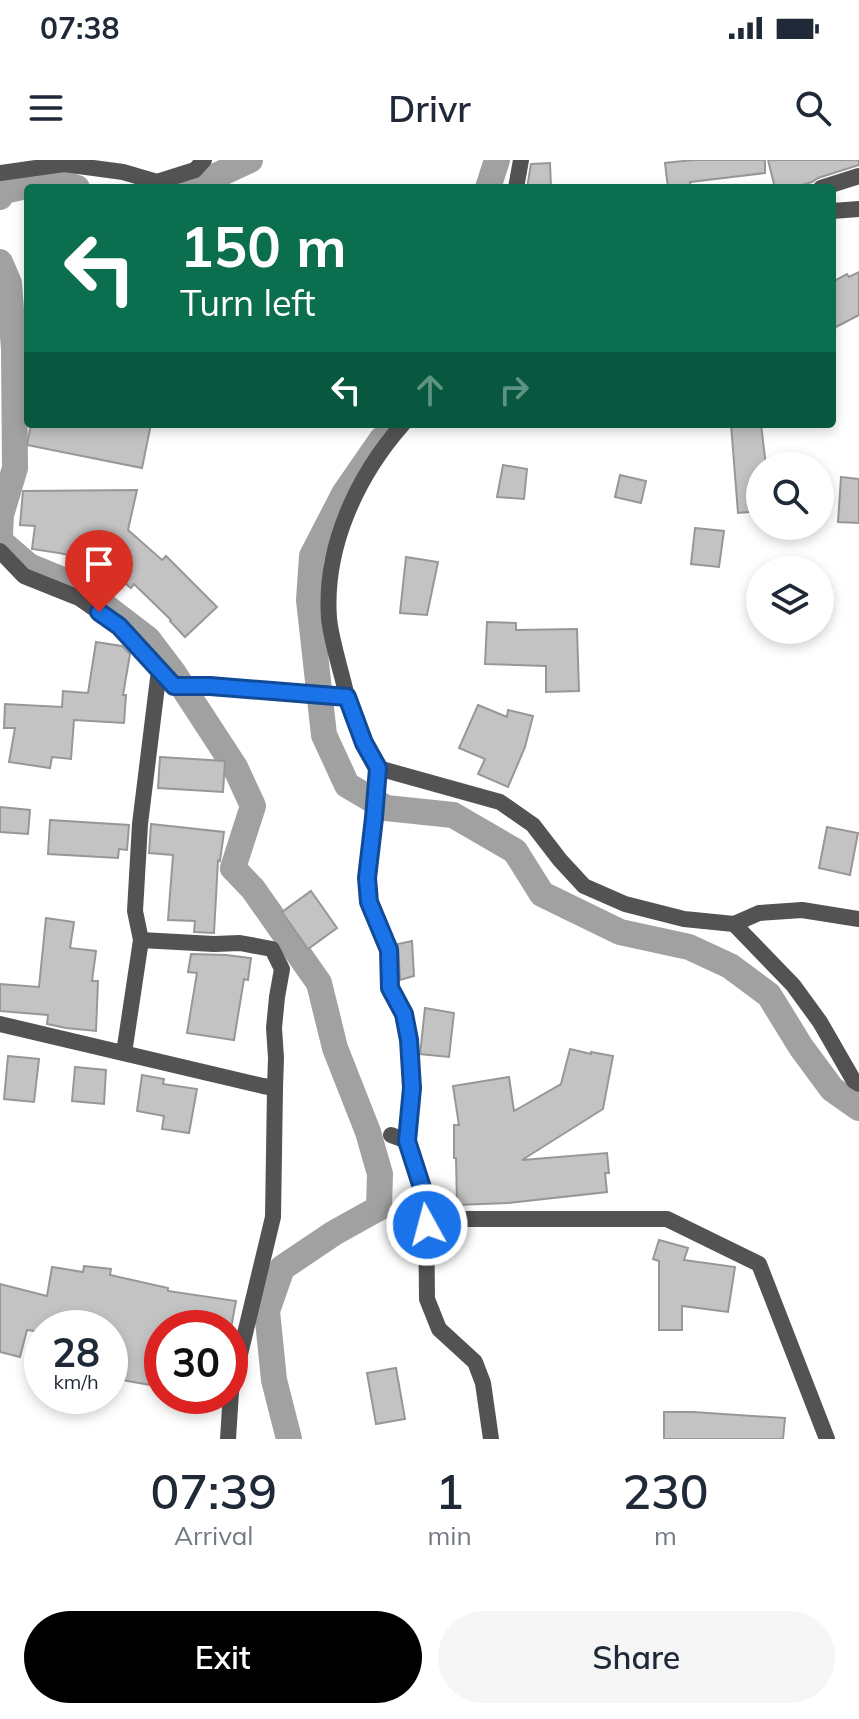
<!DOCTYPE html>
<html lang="en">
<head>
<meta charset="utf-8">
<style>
  body { margin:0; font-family:Mulish,sans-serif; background:#f6f6f7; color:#1f2937; height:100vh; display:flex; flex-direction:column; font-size:30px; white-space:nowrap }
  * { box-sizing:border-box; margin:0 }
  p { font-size:26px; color:#747a83 }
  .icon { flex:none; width:44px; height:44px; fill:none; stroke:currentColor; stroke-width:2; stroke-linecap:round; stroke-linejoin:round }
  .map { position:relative; height:1279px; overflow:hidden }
  .drawer { display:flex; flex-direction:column; background:#fff; flex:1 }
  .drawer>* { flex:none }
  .top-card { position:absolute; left:24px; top:24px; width:812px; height:244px; border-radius:8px; box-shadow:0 4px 12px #0003; background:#0b6e4f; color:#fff; overflow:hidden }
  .fabs { position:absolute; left:746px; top:292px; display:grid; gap:16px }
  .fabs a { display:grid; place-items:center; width:88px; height:88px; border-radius:50%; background:#fff; box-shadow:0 4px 12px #0003; font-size:40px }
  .speed { position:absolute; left:24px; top:1150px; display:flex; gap:16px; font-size:40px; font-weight:700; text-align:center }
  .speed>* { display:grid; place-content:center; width:104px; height:104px; border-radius:50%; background:#fff; box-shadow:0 4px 12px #0003; line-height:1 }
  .speed small { font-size:20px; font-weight:400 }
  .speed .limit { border:12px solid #d22; background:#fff; color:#111 }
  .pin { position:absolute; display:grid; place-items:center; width:68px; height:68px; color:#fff; margin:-82px -34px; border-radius:50% 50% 50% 0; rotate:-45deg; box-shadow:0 0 8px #0007 }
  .pin .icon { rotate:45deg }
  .me { position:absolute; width:88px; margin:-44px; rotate:353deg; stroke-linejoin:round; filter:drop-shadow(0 0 6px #0008) }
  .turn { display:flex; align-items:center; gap:28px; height:168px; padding:0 24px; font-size:36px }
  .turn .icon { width:104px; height:104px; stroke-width:2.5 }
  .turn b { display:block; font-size:56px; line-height:68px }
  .lanes { display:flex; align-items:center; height:76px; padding:0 24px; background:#0003; justify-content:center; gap:40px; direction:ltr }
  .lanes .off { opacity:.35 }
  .eta { display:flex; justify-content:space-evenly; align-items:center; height:136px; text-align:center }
  .eta b { font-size:48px; font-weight:600; line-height:56px }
  .action { display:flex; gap:16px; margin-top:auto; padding:16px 24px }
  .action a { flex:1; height:92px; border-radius:48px; background:#000; color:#fff; font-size:32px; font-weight:600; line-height:92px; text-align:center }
  .action a+a { background:#f6f6f7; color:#1f2937 }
  .status { display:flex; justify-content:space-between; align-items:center; height:56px; padding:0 40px; background:#fff; direction:ltr }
  .status svg { height:22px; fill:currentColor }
  header { display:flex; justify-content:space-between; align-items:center; height:104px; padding:0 24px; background:#fff; font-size:36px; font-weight:600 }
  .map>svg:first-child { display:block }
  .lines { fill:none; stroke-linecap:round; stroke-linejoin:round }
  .canal { stroke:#a1a1a1; stroke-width:26 }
  .building { fill:#c3c3c3; stroke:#979797; stroke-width:2 }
  .service { stroke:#535353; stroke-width:14 }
  .minor { stroke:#535353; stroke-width:16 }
  .route-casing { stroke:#114b97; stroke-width:20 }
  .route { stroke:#1a73e8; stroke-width:14 }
</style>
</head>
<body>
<div class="status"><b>07:38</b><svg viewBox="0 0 49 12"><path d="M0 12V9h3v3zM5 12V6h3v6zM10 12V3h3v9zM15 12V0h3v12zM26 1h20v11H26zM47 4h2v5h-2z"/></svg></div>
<header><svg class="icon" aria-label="menu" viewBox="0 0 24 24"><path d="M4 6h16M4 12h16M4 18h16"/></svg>Drivr<svg class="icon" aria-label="search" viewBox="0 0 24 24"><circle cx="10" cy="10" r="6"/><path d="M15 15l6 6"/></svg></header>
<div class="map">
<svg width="859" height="1279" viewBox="0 0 859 1279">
  <rect width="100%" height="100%" fill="#fff"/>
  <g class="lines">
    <g class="canal">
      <polyline points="190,28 250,0"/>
      <polyline points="488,28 497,0"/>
      <polyline points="0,37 4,31 52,20 77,28"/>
      <polyline points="0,102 9,123 14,189 15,308 1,355 0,374"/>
      <polyline points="382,279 344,334 312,396 309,440 324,575 347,625 386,648 453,655 515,691 542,734 620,772 689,787 730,806 769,835 801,887 832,929 859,948"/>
      <polyline points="0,381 29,406 80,427 148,479 173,512 235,607 253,646 233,708 253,729 319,823 335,888 368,972 380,1014 379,1048 334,1073 282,1108 267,1151 274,1220 289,1279"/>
    </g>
  </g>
  <g class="building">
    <polygon points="692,0 765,0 765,13 690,22 691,28 668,28 665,3"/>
    <polygon points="768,0 859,0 859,5 818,18 812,22 792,28 775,28"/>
    <polygon points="550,3 551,28 527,28 531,4"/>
    <polygon points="859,112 859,155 832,169 832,122 847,114 849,117"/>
    <polygon points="31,264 151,264 142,308 27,285"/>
    <polygon points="731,264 761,264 766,306 760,306 760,351 738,353"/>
    <polygon points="503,305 527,309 524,339 497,337"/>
    <polygon points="620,315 646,321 641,343 615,337"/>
    <polygon points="841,317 859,319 859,363 838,362"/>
    <polygon points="137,330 128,370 162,400 166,396 217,447 185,477 170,461 171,460 134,424 131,428 99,403 78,399 78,397 59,393 32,389 35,366 20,365 23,331"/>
    <polygon points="695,368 724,371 719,407 691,404"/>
    <polygon points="406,397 438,402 427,455 400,453"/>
    <polygon points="487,462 516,463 516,470 577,469 579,531 546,532 546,506 485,504"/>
    <polygon points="96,482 122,486 130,494 123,535 126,535 124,563 74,560 71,599 52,597 50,608 9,602 15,568 4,568 5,544 62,547 63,531 88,533"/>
    <polygon points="478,545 507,557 508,550 533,556 525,587 508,627 478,614 485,599 459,588"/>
    <polygon points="160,597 225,601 223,632 158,628"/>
    <polygon points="0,647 30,650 28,674 0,672"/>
    <polygon points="50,660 129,665 127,690 119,689 118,698 48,694"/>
    <polygon points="151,664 224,672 220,701 218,700 214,773 194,772 195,761 168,760 173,695 149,693"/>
    <polygon points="827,667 858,673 850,715 819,708"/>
    <polygon points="311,731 337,768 308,789 282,752"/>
    <polygon points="46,758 74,762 70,788 96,791 92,821 98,821 96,871 66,868 47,864 48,855 0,851 0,824 39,827"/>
    <polygon points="412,781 414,816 400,820 398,784"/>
    <polygon points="191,794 226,795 251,798 248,820 244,819 234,880 187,873 197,813 188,812"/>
    <polygon points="425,848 454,853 449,897 420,894"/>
    <polygon points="570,889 591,894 591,892 613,896 603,949 522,1000 607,993 609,1013 605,1013 607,1032 508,1043 457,1045 456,998 454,998 454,965 459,965 453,926 509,917 514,951 561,924"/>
    <polygon points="8,896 39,899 34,942 4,939"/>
    <polygon points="75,907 106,910 104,944 72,941"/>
    <polygon points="142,915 164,919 163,924 197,929 189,973 162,969 164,956 137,951"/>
    <polygon points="659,1080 688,1088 684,1100 735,1107 728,1152 682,1146 682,1170 659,1170 659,1101 653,1099"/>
    <polygon points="84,1106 111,1109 110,1115 168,1128 168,1131 236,1141 231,1168 162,1168 162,1227 110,1218 110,1168 42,1168 42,1172 27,1170 20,1197 0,1192 0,1124 47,1136 52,1107 83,1112"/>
    <polygon points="396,1208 405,1259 376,1264 367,1213"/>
    <polygon points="664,1252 693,1252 785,1258 783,1279 664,1279"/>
  </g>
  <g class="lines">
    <polyline class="service" points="378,608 374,658 367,718 369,742 389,790 390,828 404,854 409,880 412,928 407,981"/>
    <g class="minor">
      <polyline points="0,13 64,4 123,12 157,22 195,10 204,0"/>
      <polyline points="516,28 521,0"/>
      <polyline points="821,28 859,16"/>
      <polyline points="832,51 859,49"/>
      <polyline points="0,391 24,416 79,438 119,466 174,526 210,526 347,537 364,583 378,608 500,642 533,665 560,700 584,726 625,744 684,759 734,764 759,753 802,750 859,759"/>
      <path d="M347,537C342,513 331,481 329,458C324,387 357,316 403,264"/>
      <polyline points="734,764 793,825 820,862 854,921 859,924"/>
      <polyline points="141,780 135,751 140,664 159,510"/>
      <polyline points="0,864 263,926 275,928 276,898 274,868 277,837 282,809 272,789 240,783 214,784 141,780 124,893"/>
      <polyline points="391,975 407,981 426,1040 427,1139 439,1169 475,1202 483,1223 491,1279"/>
      <polyline points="426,1040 442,1059 667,1059 759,1104 827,1279"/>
      <polyline points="228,1279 231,1232 273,1057 275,928"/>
    </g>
  </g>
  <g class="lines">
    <g class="route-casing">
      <polyline id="route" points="99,452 119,466 174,526 210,526 347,537 364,583 378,608 374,658 367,718 369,742 389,790 390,828 404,854 409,880 412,928 407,981 426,1040 427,1065"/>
    </g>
    <use href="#route" class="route"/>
  </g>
</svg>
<div class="fabs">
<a><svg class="icon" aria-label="search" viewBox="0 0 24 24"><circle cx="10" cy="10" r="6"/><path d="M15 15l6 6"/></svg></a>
<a><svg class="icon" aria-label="layers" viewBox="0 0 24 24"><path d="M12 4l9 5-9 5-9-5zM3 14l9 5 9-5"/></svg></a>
</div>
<div class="speed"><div>28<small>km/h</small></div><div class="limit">30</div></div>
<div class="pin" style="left:99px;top:452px;background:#d93025"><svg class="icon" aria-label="arrive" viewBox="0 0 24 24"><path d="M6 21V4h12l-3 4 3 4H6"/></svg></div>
<svg class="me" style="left:427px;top:1065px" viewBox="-20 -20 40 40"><circle r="17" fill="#1a73e8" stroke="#fff" stroke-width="3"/><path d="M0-11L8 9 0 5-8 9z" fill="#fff"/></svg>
<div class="top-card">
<div class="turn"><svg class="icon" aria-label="left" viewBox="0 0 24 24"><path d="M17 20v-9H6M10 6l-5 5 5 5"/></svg><div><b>150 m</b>Turn left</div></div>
<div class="lanes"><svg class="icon" aria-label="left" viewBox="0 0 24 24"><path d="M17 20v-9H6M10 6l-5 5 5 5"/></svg><svg class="icon off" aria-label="ahead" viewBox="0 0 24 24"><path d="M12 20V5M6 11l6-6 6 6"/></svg><svg class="icon off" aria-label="right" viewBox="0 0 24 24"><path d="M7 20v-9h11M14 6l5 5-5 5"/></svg></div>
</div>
</div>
<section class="drawer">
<div class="eta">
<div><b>07:39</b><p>Arrival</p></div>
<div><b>1</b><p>min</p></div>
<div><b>230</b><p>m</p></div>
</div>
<div class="action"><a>Exit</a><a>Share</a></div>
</section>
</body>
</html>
